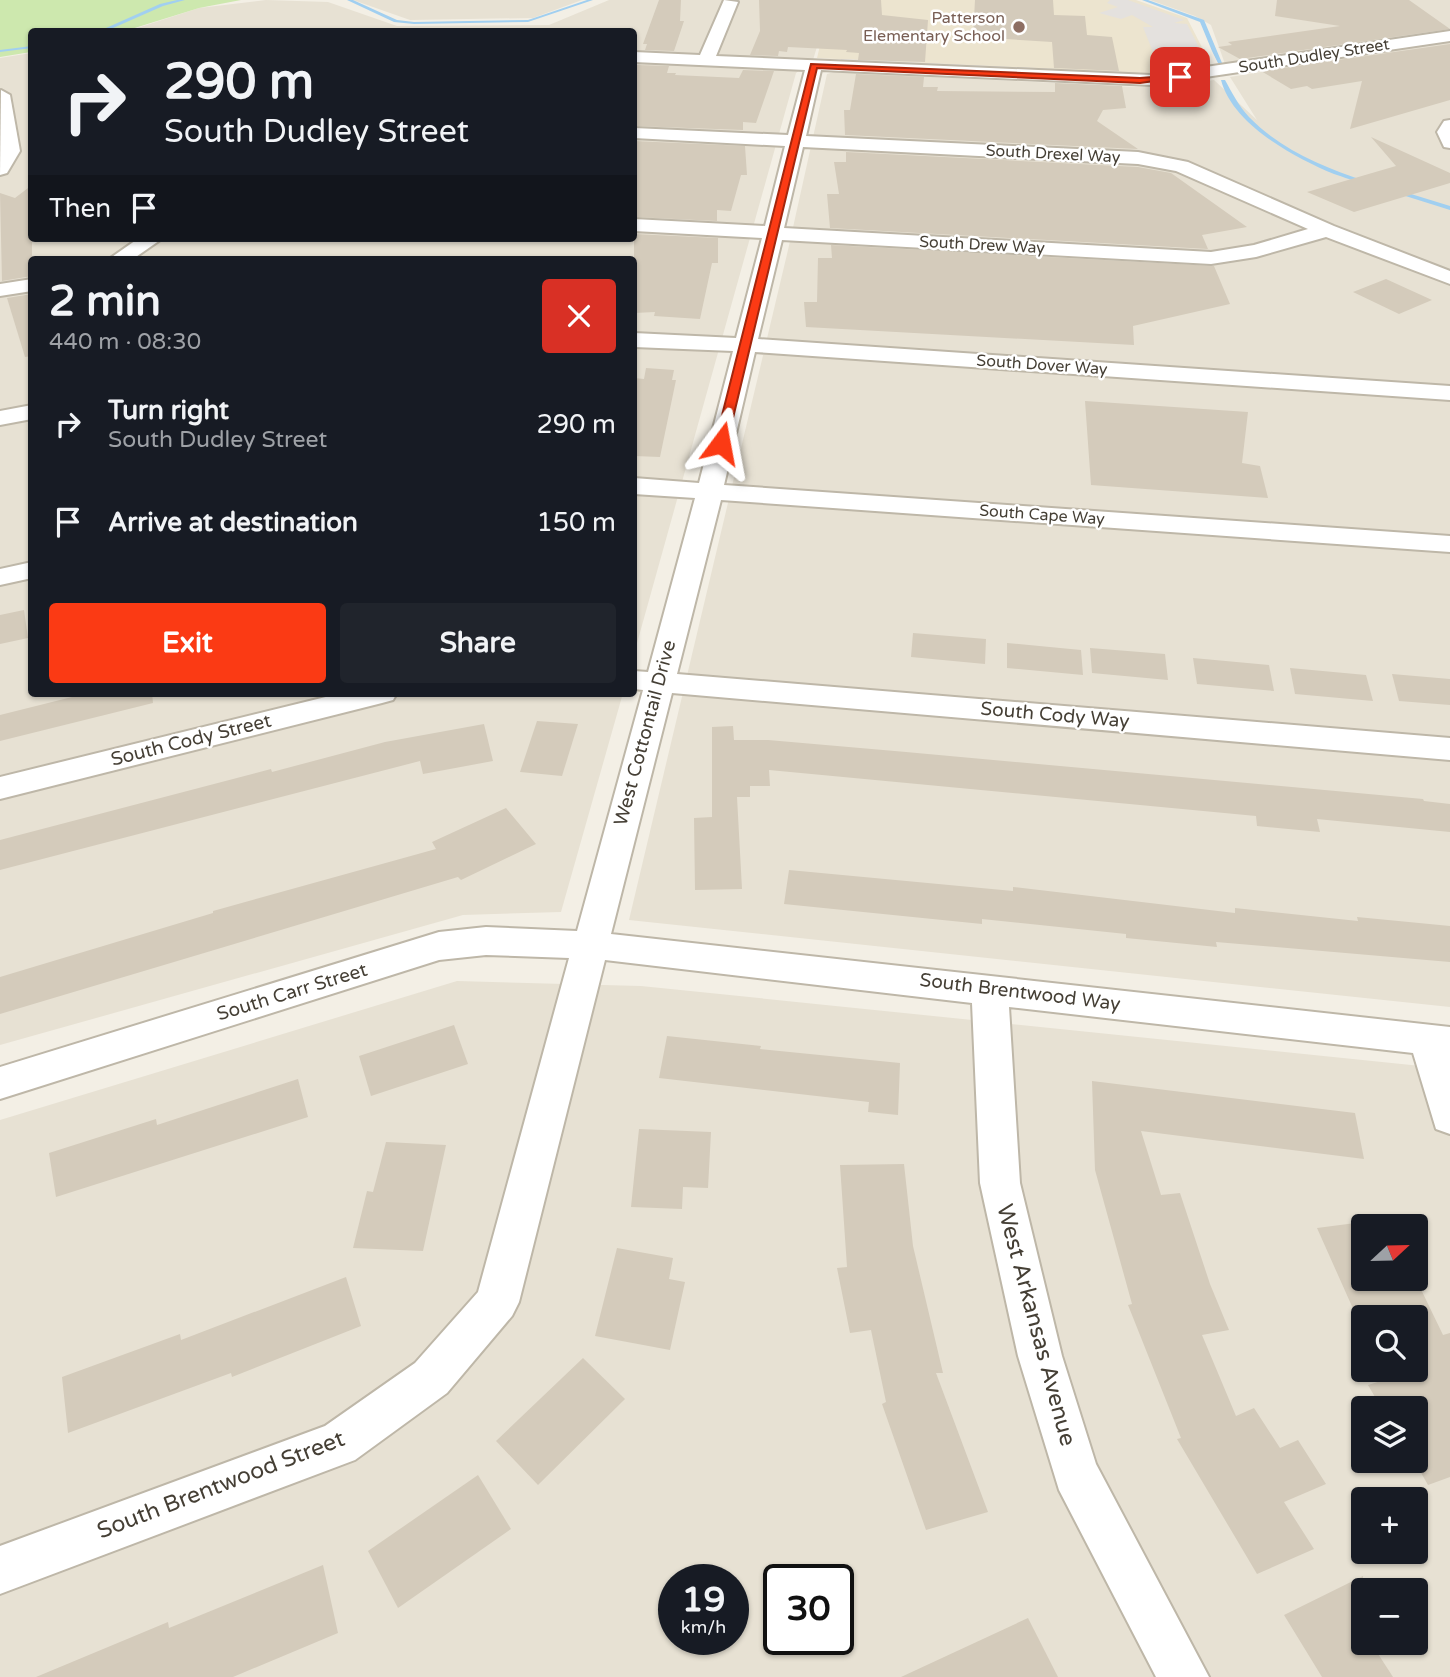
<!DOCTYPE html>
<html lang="en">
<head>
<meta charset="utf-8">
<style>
  body { margin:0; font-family:"Varela Round",sans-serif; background:#20242c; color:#f1f3f6; height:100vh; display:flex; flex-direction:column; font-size:26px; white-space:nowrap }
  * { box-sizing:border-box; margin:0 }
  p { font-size:23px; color:#9ea1a6 }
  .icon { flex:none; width:38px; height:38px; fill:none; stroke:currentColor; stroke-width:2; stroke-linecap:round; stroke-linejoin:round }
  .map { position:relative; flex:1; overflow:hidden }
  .sheet { position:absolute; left:28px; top:256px; width:609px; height:441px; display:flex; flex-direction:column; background:#171b24; border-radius:7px; box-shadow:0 2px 5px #0004 }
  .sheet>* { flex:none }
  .hud { position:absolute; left:28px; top:28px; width:609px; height:214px; border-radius:7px; box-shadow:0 2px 5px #0004; background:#171b24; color:#f1f3f6; overflow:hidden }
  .needle { width:46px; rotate:68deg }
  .buttons { position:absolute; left:1351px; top:1214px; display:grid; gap:14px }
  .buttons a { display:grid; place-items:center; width:77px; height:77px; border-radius:7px; background:#171b24; box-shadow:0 2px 5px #0004; font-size:35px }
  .speed { position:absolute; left:658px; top:1564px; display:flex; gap:14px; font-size:35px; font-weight:700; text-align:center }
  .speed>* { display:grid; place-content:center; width:91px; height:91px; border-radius:50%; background:#171b24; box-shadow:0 2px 5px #0004; line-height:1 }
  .speed small { font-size:18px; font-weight:400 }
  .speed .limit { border:4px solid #111; border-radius:10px; background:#fff; color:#111 }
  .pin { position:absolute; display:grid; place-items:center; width:60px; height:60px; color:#fff; margin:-30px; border-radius:14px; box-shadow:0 4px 10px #0006 }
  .me { position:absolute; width:77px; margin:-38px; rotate:13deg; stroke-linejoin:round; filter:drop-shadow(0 0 5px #0008) }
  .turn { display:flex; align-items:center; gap:24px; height:147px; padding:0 21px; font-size:32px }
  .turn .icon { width:91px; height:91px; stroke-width:2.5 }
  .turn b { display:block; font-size:49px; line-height:60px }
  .then { display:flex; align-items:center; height:66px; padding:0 21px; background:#0003; gap:14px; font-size:26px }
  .round { display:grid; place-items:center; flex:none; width:74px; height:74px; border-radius:7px; background:#20242c }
  .headline { display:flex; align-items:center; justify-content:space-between; height:119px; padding:0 21px }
  h1 { font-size:42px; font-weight:700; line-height:52px }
  .action { display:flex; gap:14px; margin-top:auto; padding:14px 21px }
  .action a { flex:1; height:80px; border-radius:7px; background:#fb3a14; color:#fff; font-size:28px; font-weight:700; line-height:80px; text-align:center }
  .action a+a { background:#20242c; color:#f1f3f6 }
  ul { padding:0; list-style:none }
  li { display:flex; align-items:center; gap:21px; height:98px; padding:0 21px }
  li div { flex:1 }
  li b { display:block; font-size:26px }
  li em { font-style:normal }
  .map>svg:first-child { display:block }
  .residential { fill:#e7e1d3; fill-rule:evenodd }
  .education { fill:#ece4cf }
  .green { fill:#cde8ae }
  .parking { fill:#e4e1de }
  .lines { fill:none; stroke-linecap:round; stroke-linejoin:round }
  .stream { fill:#a1cff0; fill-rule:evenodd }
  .building { fill:#d4cbbb }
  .street-casing { stroke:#beb7a8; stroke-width:4 }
  .street { fill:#fff; fill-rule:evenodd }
  .route { fill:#fb3a14; stroke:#a3260d; stroke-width:2 }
  .education-dot { fill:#8d6e63; stroke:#fff; stroke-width:2.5 }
  .labels { text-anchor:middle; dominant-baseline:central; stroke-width:5; stroke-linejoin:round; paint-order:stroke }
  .far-education-label { font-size:16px; fill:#785e54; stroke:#fff; text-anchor:end }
  .far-street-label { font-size:16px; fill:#453f35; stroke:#fff }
  .street-label { font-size:19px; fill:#453f35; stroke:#fff }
  .near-street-label { font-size:23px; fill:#453f35; stroke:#fff }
</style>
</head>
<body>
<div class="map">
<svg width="1450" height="1677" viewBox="0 0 1450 1677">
  <rect width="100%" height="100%" fill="#f3efe5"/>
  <g class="residential">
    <polygon points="266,0 328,2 397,26 549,25 609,0 831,0 813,60 796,73 634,654 634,259 32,259 32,693 623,693 561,912 463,915 0,1045 0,58 31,53 32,238 634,238 634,32 128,31 199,8"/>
    <polygon points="353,0 582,0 533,18 410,20"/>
    <polygon points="1150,0 1450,0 1450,30 1225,64 1211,25 1195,16"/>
    <polygon points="1450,41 1450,1007 629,920 788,250 827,74 834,72 1134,87 1174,86 1214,80 1257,120 1230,77"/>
    <path d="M457,981L641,986L1450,1069V1677H0V1120ZM1363,1227H1416V1279H1363ZM1363,1318H1416V1370H1363ZM1363,1409H1416V1461H1363ZM1363,1500H1416V1552H1363ZM674,1580H733V1640H674ZM779,1580H838V1640H779ZM1363,1591H1416V1643H1363Z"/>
  </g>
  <polygon class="education" points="831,0 1136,0 1187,18 1212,67 1147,75 817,58"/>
  <polygon class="green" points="0,0 241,0 199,8 125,31 32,32 31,52 0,57"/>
  <g class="parking">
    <polygon points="1110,0 1128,0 1184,20 1174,23 1187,24 1207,63 1157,62 1143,27 1153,27 1132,15 1121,19 1099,13 1118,7 1107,3"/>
    <polygon points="841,59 1122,72 1124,80 839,66"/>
  </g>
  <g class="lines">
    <g class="stream">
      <polygon points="177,0 185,0 163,6 104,32 97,32 160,4"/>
      <polygon points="347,0 353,0 397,20 414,22 528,20 587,0 593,0 528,22 414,24 394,22"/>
      <polygon points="1142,0 1148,0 1204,20 1222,63 1218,63 1212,51 1200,22"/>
      <polygon points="32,46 32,48 0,52 0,50"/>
      <path d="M1221,80H1225C1232,93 1239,106 1249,117C1280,149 1323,167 1365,181V183C1355,182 1344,177 1334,174C1294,157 1233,125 1221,80Z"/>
      <polygon points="1398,190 1450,206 1450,210 1396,193 1395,192"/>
    </g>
  </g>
  <g class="building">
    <polygon points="659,0 681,0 680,21 684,21 674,51 645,50 647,44 643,44"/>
    <polygon points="759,0 881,0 882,15 928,20 925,62 858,60 859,53 846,52 847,50 788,47 787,52 779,51 778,56 750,55 760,31"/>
    <polygon points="975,0 1053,0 1054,15 1085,16 1087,35 1112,37 1119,71 1054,68 1052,42 973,37"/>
    <polygon points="1277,0 1409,0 1450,29 1240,59 1218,47 1232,45 1228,42 1340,26 1275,16"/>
    <polygon points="1450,44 1450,100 1350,129 1362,81 1312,89 1307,86 1291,89 1261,71"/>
    <polygon points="637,65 669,66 667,73 676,73 675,75 739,78 743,70 774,71 756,123 743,122 743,130 634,126 634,73"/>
    <polygon points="856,74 924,77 923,87 938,87 937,91 1055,92 1055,83 1122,86 1126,108 1103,110 1097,121 1138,149 845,135 844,110 850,110"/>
    <polygon points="1371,137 1450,173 1450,183 1354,212 1307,192 1396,166"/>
    <polygon points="634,141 745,146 747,175 741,175 731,211 717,210 717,221 634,217"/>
    <polygon points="846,152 1138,167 1171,173 1247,227 1202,235 1208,249 830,228 827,194 839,194 834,162 846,162"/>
    <polygon points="32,185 32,276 2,281 0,193 15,198"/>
    <polygon points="634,234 718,238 718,263 712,263 700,319 654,316 655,312 634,313"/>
    <polygon points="831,245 1214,266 1230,304 1133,326 1134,345 806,327 804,302 817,302 818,258 832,258"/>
    <polygon points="1386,279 1432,300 1399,314 1353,292"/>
    <polygon points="32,294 32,356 25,357 7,298"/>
    <polygon points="646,368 674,370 672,380 676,380 660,457 634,456 634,378 644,379"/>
    <polygon points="1085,401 1248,412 1242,463 1260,466 1268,498 1091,485"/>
    <polygon points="24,610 28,638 0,644 0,615"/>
    <polygon points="913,633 986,639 985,664 911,657"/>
    <polygon points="1007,643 1081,650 1083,675 1007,668"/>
    <polygon points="1090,648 1165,654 1168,680 1092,673"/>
    <polygon points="1193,658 1269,665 1274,691 1197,684"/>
    <polygon points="1290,668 1366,675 1373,701 1295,694"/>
    <polygon points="1392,674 1450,679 1450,705 1399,701"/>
    <polygon points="88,693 152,693 153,703 0,741 0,715"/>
    <polygon points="537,721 578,724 562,776 520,772"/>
    <polygon points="484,724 493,761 423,774 420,761 0,870 0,840 271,769 272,772 385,742"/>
    <polygon points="733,726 734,740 768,740 906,752 1423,799 1424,801 1450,804 1450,832 1317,819 1320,832 1257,826 1256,816 769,770 770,786 750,786 750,797 737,797 742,889 695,890 694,818 712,817 712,727"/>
    <polygon points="506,808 536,844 461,880 458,877 0,1014 0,977 213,913 213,911 436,849 432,842"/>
    <polygon points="789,870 1013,891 1013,887 1235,913 1235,908 1358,921 1357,917 1450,926 1450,962 1216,942 1217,947 1126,938 1126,934 982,919 982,924 784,904"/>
    <polygon points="454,1025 468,1064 371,1096 359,1056"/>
    <polygon points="667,1036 761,1046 760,1049 900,1063 898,1115 868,1112 869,1102 659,1078"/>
    <polygon points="298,1079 308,1117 56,1197 49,1153 156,1119 157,1125"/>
    <polygon points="1092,1081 1355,1113 1364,1159 1141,1131 1161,1195 1180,1193 1210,1284 1229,1330 1202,1335 1236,1416 1254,1408 1280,1448 1298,1440 1326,1484 1284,1502 1314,1549 1257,1574 1177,1439 1181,1438 1128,1305 1132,1304 1095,1170"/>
    <polygon points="639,1129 711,1132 708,1188 683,1187 682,1209 631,1207"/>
    <polygon points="386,1142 446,1145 423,1251 353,1248 367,1191 373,1192"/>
    <polygon points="904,1164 913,1246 943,1373 936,1373 988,1512 926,1530 882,1404 886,1402 871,1330 850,1333 837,1268 847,1267 840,1165"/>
    <polygon points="1363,1222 1363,1279 1416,1279 1443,1335 1450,1333 1450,1477 1428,1485 1416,1464 1416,1409 1382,1409 1368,1385 1397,1376 1394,1370 1416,1370 1416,1312 1363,1318 1363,1331 1317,1228"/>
    <polygon points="617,1248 673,1258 669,1279 685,1282 670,1350 595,1336"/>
    <polygon points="346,1277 361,1326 232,1377 231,1373 68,1433 62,1377 180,1334 181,1340"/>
    <polygon points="583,1358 625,1399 538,1485 496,1441"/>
    <polygon points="478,1475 511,1529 398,1608 368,1551"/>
    <polygon points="323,1565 338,1633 233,1677 36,1677 168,1622 169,1628"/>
    <polygon points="1363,1576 1363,1643 1371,1643 1393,1677 1322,1677 1284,1615"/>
    <polygon points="1028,1618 1058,1677 901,1677"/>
  </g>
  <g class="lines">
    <g class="street-casing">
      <g id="street">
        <path d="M724,0L738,2L716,56L1151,75L1450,31V41L1151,85L821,70L806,136L1138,152L1188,162L1334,226L1450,271V284L1326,237L1256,257L1211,264L782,240L758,339L1450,386V400L755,352L724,485L1450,536V552L721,500L677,674L1450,738V760L672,693L611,934L1450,1027V1134L1436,1129L1413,1053L1009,1007L1020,1183L1062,1356L1096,1464L1209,1677H1156L1059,1490L1018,1356L980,1183L972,1003L605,960L519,1302L512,1316L447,1393L355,1460L0,1594V1546L325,1426L415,1363L478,1292L569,958L486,955L439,960L0,1099V1067L439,932L486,927L577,931L643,690L634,689V671L648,672L695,498L634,494V478L699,483L733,351L634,347V333L736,338L762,238L634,231V219L765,226L785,146L634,138V128L788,135L805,70L634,62V52L700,55ZM803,147L1138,164L1176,171L1308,229L1254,245L1211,252L784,228Z"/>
        <polygon points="1,90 10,95 20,151 7,173 0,175"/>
        <polygon points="1450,120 1450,148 1444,147 1437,132 1444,121"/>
        <polygon points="139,238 163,238 133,259 109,259"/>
        <polygon points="32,279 32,291 0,296 0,284"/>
        <polygon points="32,405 32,419 0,425 0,411"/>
        <polygon points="32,562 32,578 0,585 0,569"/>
        <polygon points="342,693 397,693 393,700 382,703 0,799 0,777"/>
      </g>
    </g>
    <use href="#street" class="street"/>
  </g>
  <polygon class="route" points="811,64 1140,78 1180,75 1184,77 1140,83 817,68 727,443 721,446 715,443"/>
  <circle class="education-dot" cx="1019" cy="27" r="7"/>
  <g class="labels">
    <g class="far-education-label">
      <text x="1005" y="18">Patterson<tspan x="1005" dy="18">Elementary School</tspan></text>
    </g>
    <g class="far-street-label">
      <text transform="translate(1314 56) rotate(-9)">South Dudley Street</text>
      <text transform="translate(1053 154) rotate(3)">South Drexel Way</text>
      <text transform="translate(982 245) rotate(3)">South Drew Way</text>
      <text transform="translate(1042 365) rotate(4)">South Dover Way</text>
      <text transform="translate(1042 515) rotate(4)">South Cape Way</text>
    </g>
    <g class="street-label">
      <text transform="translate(1055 715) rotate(5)">South Cody Way</text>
      <text transform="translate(645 733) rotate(-75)">West Cottontail Drive</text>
      <text transform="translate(191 740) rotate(-14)">South Cody Street</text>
      <text transform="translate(292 992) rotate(-17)">South Carr Street</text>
      <text transform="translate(1020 992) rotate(7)">South Brentwood Way</text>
    </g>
    <g class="near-street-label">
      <text transform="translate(1036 1325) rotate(75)">West Arkansas Avenue</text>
      <text transform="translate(221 1485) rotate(-21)">South Brentwood Street</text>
    </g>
  </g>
</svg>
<div class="buttons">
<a><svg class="needle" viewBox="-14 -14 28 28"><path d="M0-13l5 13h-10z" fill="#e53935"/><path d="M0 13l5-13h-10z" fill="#9ea1a6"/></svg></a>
<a><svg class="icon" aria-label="search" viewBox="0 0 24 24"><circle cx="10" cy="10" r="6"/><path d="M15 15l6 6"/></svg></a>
<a><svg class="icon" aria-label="layers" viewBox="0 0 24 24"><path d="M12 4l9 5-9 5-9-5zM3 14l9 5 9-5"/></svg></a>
<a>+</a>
<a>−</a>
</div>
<div class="speed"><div>19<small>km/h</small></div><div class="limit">30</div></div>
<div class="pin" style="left:1180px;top:77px;background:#d93025"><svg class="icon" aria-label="arrive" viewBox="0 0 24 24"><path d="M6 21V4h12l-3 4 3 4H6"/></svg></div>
<svg class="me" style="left:721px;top:443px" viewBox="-20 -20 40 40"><path d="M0-17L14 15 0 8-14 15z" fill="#fb3a14" stroke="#fff" stroke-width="4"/></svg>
<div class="hud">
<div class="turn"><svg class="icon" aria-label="right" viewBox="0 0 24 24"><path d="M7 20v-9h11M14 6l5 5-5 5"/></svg><div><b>290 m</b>South Dudley Street</div></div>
<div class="then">Then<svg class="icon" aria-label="arrive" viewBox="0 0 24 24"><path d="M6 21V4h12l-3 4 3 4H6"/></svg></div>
</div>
<section class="sheet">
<div class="headline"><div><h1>2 min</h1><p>440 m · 08:30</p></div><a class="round" style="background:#d93025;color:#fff"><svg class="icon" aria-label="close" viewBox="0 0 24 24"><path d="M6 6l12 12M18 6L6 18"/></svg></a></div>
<ul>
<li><svg class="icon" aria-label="right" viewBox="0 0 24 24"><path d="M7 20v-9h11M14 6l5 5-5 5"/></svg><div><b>Turn right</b><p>South Dudley Street</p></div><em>290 m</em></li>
<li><svg class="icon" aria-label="arrive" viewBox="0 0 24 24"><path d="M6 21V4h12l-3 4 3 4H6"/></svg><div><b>Arrive at destination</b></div><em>150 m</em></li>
</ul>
<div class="action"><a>Exit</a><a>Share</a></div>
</section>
</div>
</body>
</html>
